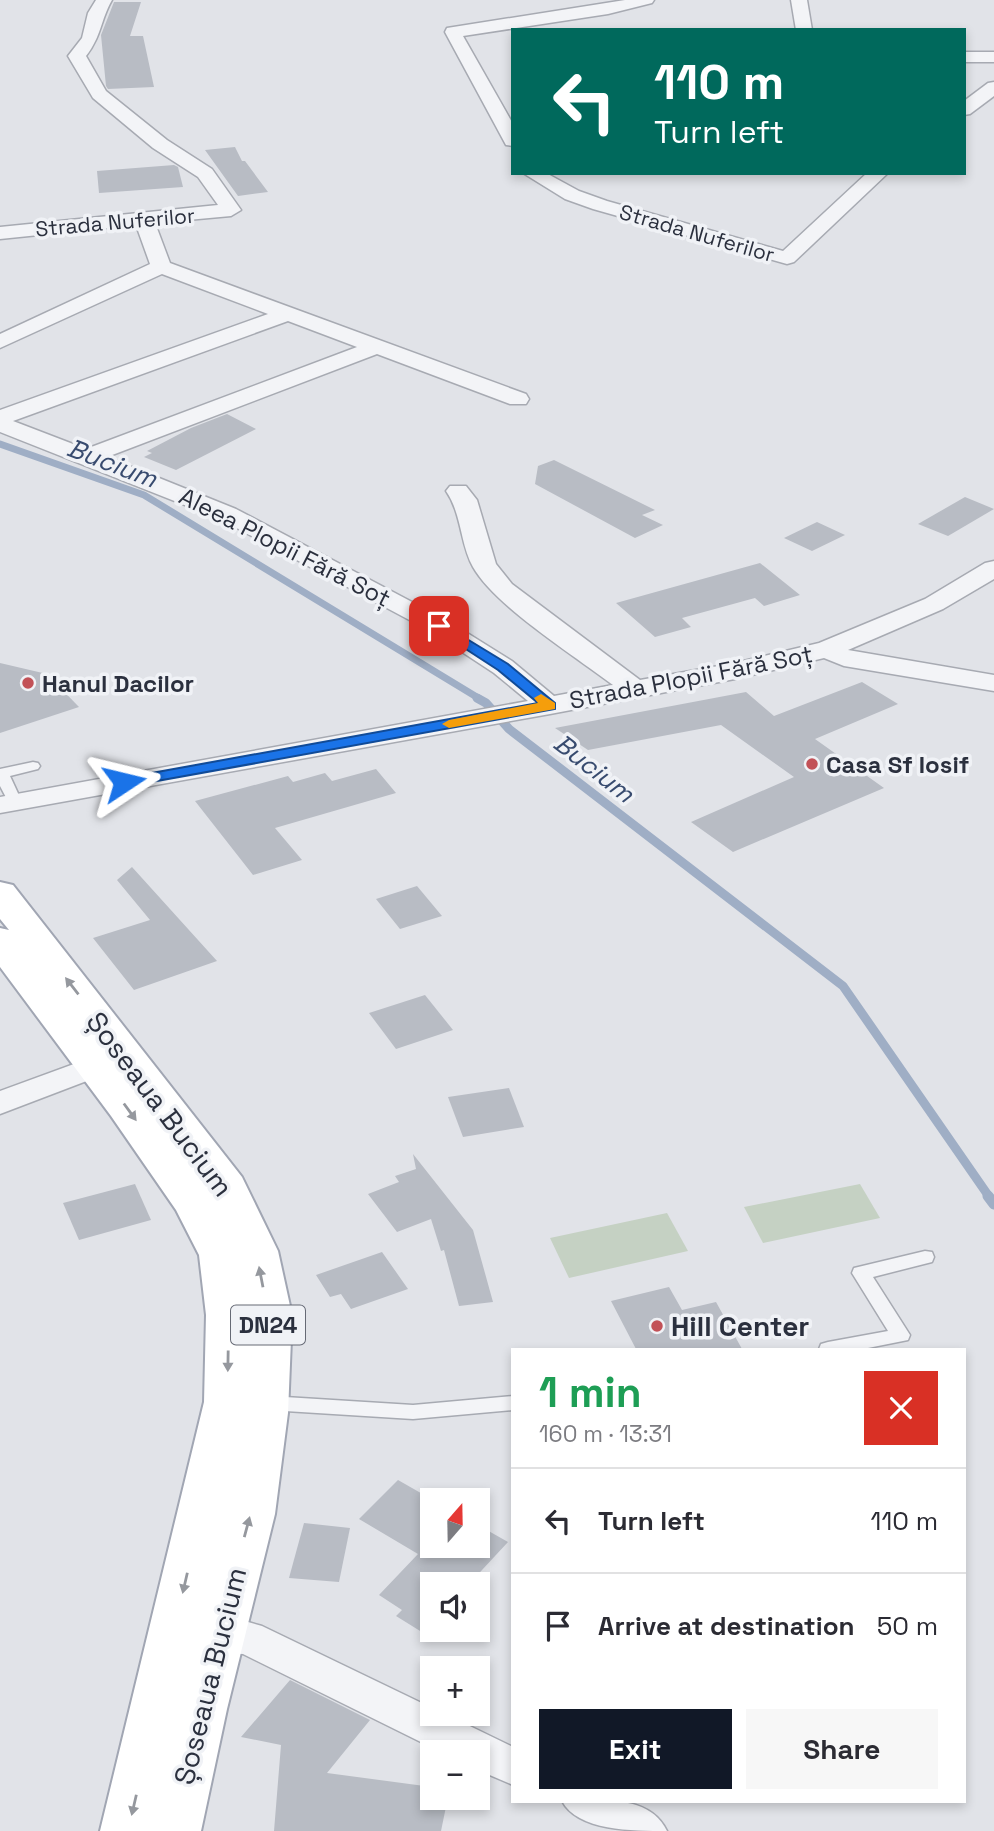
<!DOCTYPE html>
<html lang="en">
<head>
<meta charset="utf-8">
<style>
  body { margin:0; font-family:"Space Grotesk",sans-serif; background:#f7f7f7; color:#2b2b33; height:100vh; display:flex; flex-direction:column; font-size:26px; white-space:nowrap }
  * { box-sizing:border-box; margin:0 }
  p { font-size:23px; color:#7c7c81 }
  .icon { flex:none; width:38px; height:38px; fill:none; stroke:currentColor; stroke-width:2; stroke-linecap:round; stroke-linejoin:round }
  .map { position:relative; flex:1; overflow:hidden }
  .details { position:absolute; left:511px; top:1348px; width:455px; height:455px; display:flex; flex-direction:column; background:#fff; border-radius:0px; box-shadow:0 4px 10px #0003 }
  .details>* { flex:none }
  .guide { position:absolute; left:511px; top:28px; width:455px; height:147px; border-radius:0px; box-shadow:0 4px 10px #0003; background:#00695c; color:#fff; overflow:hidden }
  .needle { width:46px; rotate:20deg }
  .controls { position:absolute; left:420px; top:1488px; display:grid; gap:14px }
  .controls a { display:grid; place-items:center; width:70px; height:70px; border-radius:0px; background:#fff; box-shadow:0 4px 10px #0003; font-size:35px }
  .pin { position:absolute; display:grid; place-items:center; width:60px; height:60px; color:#fff; margin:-30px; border-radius:14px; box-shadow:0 4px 10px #0006 }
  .me { position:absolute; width:77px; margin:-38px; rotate:80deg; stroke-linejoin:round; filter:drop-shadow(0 0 5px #0008) }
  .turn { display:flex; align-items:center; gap:24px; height:147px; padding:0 28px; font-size:32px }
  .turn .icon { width:91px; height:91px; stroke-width:2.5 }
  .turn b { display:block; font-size:49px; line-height:60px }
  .round { display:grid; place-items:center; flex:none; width:74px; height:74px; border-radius:0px; background:#f7f7f7 }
  .head { display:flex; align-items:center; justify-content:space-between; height:119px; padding:0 28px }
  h1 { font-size:42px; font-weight:600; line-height:52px; color:#1e9e55 }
  .primary-button { display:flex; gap:14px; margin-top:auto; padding:14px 28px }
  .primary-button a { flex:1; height:80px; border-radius:0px; background:#111827; color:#fff; font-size:28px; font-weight:600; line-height:80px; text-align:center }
  .primary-button a+a { background:#f7f7f7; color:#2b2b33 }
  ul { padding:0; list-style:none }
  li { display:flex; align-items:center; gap:21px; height:105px; padding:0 28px; border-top:2px solid #e1e1e2 }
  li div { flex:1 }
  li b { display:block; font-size:26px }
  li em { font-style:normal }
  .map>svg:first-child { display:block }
  .green { fill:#c5d1c3 }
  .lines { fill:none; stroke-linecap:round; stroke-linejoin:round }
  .stream-far2 { stroke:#9faec5; stroke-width:7 }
  .stream-far1 { stroke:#9faec5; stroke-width:9 }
  .stream { stroke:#9faec5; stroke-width:11 }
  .building { fill:#b8bcc4 }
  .lane-casing { stroke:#a7aab2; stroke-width:3 }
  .street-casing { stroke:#a7aab2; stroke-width:3 }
  .primary-casing { stroke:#a1a6b3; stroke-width:4 }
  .lane { fill:#f3f4f7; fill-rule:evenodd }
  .street { fill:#f3f4f7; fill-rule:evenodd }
  .primary { fill:#fff; fill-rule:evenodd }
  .oneway { fill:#95989e }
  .route { fill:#1a73e8; stroke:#114b97; stroke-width:2 }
  .slow { fill:#f59e0b }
  .poi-dot { fill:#c25157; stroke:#f0f2f6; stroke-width:2.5 }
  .labels { text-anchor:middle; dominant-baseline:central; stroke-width:7; stroke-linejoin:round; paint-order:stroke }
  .far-street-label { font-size:21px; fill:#2b303e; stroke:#f0f2f6 }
  .shield { fill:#f0f2f6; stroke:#666a75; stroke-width:2 }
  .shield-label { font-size:23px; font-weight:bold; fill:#2b303e }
  .street-label { font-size:24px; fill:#2b303e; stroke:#f0f2f6 }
  .poi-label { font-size:24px; font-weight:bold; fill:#2b303e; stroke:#f0f2f6; text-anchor:start }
  .water-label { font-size:26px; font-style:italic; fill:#384b6f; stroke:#f0f2f6 }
  .near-street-label { font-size:28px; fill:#2b303e; stroke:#f0f2f6 }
  .near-poi-label { font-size:28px; font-weight:bold; fill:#2b303e; stroke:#f0f2f6; text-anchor:start }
</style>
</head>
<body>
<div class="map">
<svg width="994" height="1831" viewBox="0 0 994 1831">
  <rect width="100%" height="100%" fill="#e1e3e8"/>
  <g class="green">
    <polygon points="860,1184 880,1218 763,1243 744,1207"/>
    <polygon points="667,1213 688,1251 569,1278 550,1238"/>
  </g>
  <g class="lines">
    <polyline class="stream-far2" points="0,444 144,495 480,699"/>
    <polyline class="stream-far1" points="477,698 486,703 509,729 843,986 990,1198"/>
    <polyline class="stream" points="988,1196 994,1204"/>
  </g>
  <g class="building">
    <polygon points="114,2 141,2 130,36 143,36 154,87 108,89 106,86 101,35"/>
    <polygon points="235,147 242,161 245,161 268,192 238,196 205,150"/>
    <polygon points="174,165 178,167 183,187 99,193 97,171"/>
    <polygon points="227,414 256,429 176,470 144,457 152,453 147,451 191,428"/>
    <polygon points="554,460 655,510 642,515 663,525 635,538 535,484 538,466"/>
    <polygon points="965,497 994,509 948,536 918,524"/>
    <polygon points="817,522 845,535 812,551 784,538"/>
    <polygon points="760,563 800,595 764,606 755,598 682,618 691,627 655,637 616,603"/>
    <polygon points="0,663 47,674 79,707 0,733"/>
    <polygon points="862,682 898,704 815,739 884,788 733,852 691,822 794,777 721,725 588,750 555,728 746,692 774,716"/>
    <polygon points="376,769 396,793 275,828 302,860 253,875 195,801 288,776 293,782 325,773 332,781"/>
    <polygon points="132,867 217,961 134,990 93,938 150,920 117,880"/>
    <polygon points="417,886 442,916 400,929 376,899"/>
    <polygon points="425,995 453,1030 396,1049 369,1013"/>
    <polygon points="509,1088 524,1127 463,1137 448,1097"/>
    <polygon points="413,1154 473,1230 493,1302 459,1306 444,1250 441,1251 431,1219 397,1232 368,1194 399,1182 395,1176 416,1169"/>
    <polygon points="135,1184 151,1220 79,1240 63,1203"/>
    <polygon points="382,1252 408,1289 351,1309 341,1294 330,1297 316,1275"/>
    <polygon points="669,1287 682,1310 716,1302 742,1349 636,1349 611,1301"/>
    <polygon points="398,1480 433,1500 432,1545 478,1545 478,1525 508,1542 469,1584 432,1584 432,1629 442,1629 433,1639 396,1616 402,1610 379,1595 418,1554 359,1519"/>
    <polygon points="304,1523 350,1528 339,1582 289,1578"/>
    <polygon points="290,1680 370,1720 327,1773 432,1787 432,1797 448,1797 441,1831 274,1831 281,1745 241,1737"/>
  </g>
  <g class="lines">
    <g class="lane-casing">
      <g id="lane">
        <polygon points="33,762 38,763 40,766 38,769 10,776 22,802 15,806 10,805 0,786 0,769"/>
        <polygon points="925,1251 932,1252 934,1257 932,1262 873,1277 910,1335 908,1340 863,1349 819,1349 821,1344 828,1342 888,1331 852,1273 854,1268"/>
        <polygon points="269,1396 413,1405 513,1396 513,1410 413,1419 269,1410 262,1408 259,1403 262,1398"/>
      </g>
    </g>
    <g class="street-casing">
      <g id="street">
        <path d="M96,0H112C100,21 102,35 86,56L106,91L167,140L212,169L241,210L231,216L155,223L170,263L526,394L529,399L526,404H510L377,354L107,457L236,509L448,621L512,661L554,696L613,685C575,656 495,606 473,567C460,544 462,514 446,491L450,486H466L477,500L496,564L512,584L640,680L735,663L819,643L925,599L985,563L994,561V579L943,609L848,650L994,675V691L844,666L824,658L735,679L550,714L0,813V797L528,701L494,673L430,631L220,519L0,432V410L268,314L162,274L0,348V334L150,264L136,225L0,239V227L218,205L198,177L153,148L93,98L68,56L82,38L88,13ZM288,321L357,347L86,449L13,421Z"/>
        <polygon points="625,0 654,0 652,3 608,14 463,36 513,124 513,146 506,145 445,32 447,28"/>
        <polygon points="791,0 807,0 812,30 796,30"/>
        <rect x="964" y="52" width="30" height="10"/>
        <polygon points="994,82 994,96 970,114 964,115 964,101 988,83"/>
        <polygon points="523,173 546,173 579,191 607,201 783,251 867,173 888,173 794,262 787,264 593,209 565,199"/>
        <polygon points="115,1049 126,1052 131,1059 126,1066 0,1114 0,1091"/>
        <polygon points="203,1620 248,1622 262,1626 432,1708 432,1713 443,1713 513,1747 513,1785 478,1770 478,1752 441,1752 243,1654 203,1652 189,1648 183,1636 189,1624"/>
        <path d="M562,1801C597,1801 649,1793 667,1831C632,1831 578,1831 562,1801Z"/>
      </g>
    </g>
    <g class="primary-casing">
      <polygon id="primary" points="0,882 13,885 242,1177 278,1251 292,1315 288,1413 275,1514 227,1709 201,1831 100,1831 204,1402 206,1315 199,1255 176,1210 111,1116 0,967 0,928 9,930 0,919"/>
    </g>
    <use href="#lane" class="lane"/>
    <use href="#street" class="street"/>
    <use href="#primary" class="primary"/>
  </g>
  <defs><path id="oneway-solid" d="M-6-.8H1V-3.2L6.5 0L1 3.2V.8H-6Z" transform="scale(1.75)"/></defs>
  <g class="oneway">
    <use href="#oneway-solid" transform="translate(72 986) rotate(-128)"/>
    <use href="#oneway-solid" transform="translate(130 1112) rotate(54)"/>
    <use href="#oneway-solid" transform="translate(261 1277) rotate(-101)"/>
    <use href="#oneway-solid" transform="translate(228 1361) rotate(91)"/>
    <use href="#oneway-solid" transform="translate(247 1527) rotate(-75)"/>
    <use href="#oneway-solid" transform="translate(185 1583) rotate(103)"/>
    <use href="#oneway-solid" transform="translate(134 1805) rotate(103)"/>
  </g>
  <polygon class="route" points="439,622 508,664 555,703 555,709 124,787 116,782 124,778 538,703 498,670 435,629 435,623"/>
  <polygon class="slow" points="541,694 555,703 555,709 449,728 442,724 449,720 538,703 534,698"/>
  <g class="poi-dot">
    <circle cx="28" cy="683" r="7"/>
    <circle cx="812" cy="764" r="7"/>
    <circle cx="657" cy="1326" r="7"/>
  </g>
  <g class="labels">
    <g class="far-street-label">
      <text transform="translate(115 222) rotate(-5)">Strada Nuferilor</text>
      <text transform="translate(697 233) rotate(16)">Strada Nuferilor</text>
    </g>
    <rect class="shield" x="231" y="1305.5" width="74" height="39" rx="5"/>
    <g class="shield-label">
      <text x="268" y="1325">DN24</text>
    </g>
    <g class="street-label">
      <text transform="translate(285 547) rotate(27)">Aleea Plopii Fără Soț</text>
      <text transform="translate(691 677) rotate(-11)">Strada Plopii Fără Soț</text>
    </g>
    <g class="poi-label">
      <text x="42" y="683">Hanul Dacilor</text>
      <text x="826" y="764">Casa Sf Iosif</text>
    </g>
    <g class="water-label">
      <text transform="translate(112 463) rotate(21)">Bucium</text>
      <text transform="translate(594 768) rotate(38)">Bucium</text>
    </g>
    <g class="near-street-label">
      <text transform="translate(160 1104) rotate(53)">Șoseaua Bucium</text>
      <text transform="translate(210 1676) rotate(-76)">Șoseaua Bucium</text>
    </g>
    <g class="near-poi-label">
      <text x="671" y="1326">Hill Center</text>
    </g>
  </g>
</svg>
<div class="controls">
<a><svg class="needle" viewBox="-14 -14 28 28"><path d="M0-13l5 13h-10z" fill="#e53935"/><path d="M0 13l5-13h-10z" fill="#7c7c81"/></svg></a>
<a><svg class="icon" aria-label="sound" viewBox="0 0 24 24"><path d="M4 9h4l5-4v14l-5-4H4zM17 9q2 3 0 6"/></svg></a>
<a>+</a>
<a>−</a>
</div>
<div class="pin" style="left:439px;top:626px;background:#d93025"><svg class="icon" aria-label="arrive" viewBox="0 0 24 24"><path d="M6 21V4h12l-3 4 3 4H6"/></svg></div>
<svg class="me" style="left:124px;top:782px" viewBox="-20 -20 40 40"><path d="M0-17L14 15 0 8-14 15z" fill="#1a73e8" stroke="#fff" stroke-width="4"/></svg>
<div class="guide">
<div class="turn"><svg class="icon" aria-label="left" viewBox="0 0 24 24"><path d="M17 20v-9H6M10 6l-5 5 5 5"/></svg><div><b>110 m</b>Turn left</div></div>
</div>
<section class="details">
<div class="head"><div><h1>1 min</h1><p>160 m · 13:31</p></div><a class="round" style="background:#d93025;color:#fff"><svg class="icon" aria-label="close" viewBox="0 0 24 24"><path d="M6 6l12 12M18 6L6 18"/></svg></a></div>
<ul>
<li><svg class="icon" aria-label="left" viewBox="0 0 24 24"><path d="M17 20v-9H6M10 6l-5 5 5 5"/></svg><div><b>Turn left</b></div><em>110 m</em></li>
<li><svg class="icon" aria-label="arrive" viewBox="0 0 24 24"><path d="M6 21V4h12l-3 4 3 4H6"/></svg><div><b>Arrive at destination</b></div><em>50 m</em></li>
</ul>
<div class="primary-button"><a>Exit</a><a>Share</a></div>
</section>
</div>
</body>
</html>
